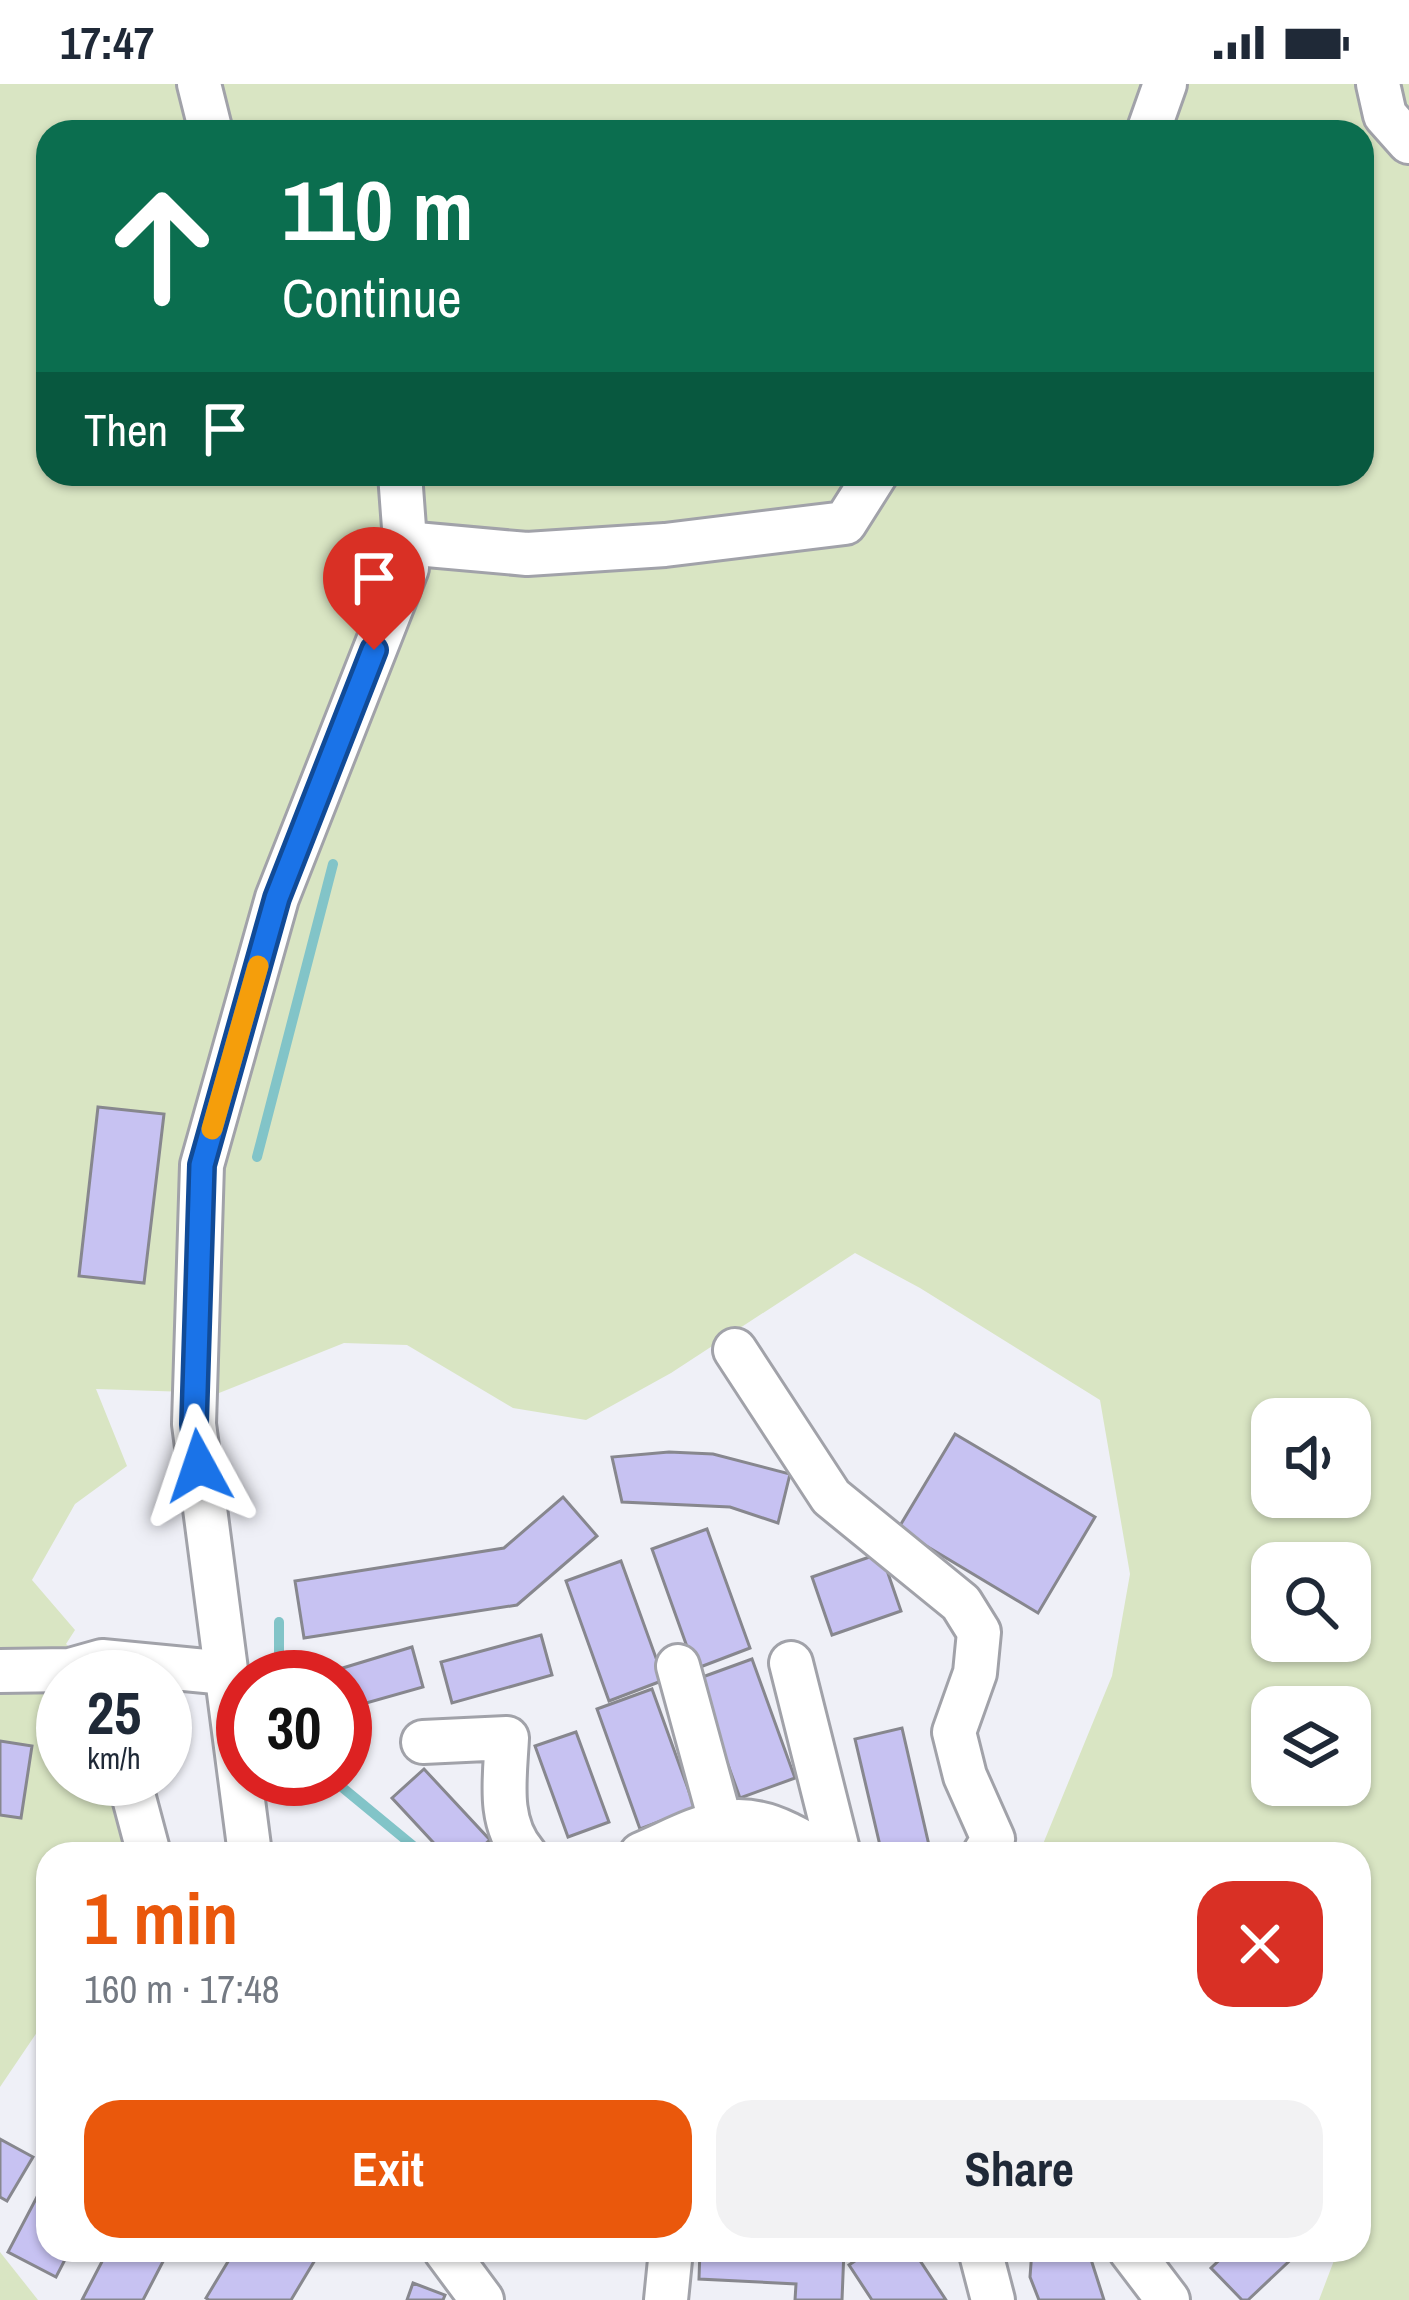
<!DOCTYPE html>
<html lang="en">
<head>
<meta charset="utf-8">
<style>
  body { margin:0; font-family:"Archivo Narrow",sans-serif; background:#f2f2f3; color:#1f2937; height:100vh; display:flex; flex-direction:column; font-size:45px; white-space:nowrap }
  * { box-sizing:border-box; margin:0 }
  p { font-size:39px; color:#747a83 }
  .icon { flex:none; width:66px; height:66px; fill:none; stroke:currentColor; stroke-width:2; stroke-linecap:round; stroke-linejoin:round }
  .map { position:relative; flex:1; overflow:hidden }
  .drawer { position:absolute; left:36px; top:1758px; width:1335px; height:420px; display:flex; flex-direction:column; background:#fff; border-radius:36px; box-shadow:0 3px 9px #0004 }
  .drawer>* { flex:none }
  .guide { position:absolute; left:36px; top:36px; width:1338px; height:366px; border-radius:36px; box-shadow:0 3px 9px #0004; background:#0b6e4f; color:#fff; overflow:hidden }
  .fabs { position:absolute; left:1251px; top:1314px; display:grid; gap:24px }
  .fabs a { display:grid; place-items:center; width:120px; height:120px; border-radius:24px; background:#fff; box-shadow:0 3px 9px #0004; font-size:60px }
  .speed { position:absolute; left:36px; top:1566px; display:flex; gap:24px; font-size:60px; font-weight:700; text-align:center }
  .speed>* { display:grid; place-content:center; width:156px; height:156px; border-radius:50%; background:#fff; box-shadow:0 3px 9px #0004; line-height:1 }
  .speed small { font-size:30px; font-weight:400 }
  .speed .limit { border:18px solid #d22; background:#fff; color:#111 }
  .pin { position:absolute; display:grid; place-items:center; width:102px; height:102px; color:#fff; margin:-123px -51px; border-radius:50% 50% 50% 0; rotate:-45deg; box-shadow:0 0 12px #0007 }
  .pin .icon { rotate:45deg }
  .me { position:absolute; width:132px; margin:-66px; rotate:355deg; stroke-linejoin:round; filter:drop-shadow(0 0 9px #0008) }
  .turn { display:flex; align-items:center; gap:42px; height:252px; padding:0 48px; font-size:54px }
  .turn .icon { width:156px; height:156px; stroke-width:2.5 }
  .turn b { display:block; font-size:84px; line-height:102px }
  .then { display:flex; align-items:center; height:114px; padding:0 48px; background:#0003; gap:24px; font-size:45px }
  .round { display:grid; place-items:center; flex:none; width:126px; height:126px; border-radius:36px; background:#f2f2f3 }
  .summary { display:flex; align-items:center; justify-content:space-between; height:204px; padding:0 48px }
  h1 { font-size:72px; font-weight:700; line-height:90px; color:#ea580c }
  .action { display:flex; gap:24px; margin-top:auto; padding:24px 48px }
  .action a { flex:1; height:138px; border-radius:36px; background:#ea580c; color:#fff; font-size:48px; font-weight:700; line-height:138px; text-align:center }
  .action a+a { background:#f2f2f3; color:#1f2937 }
  .status { display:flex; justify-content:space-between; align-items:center; height:84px; padding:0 60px; background:#fff; direction:ltr }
  .status svg { height:33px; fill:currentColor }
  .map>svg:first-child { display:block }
  .green { fill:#d9e5c3; fill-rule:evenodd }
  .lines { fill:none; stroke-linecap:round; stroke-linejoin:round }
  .stream { stroke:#82c4c8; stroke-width:10 }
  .building { fill:#c7c2f2; stroke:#87878e; stroke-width:3 }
  .minor-casing { stroke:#a1a2a9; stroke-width:48 }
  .minor { stroke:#fff; stroke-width:42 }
  .route-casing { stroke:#114b97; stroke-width:30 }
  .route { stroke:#1a73e8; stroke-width:21 }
  .slow { stroke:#f59e0b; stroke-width:21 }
</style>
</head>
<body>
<div class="status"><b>17:47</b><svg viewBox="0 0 49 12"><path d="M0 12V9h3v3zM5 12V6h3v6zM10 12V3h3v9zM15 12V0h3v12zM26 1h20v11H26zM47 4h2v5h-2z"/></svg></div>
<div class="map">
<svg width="1409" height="2216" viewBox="0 0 1409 2216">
  <rect width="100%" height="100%" fill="#eff0f7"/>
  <g class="green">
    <path d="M0,0H1409V2216H1319L1338,2166H1359V2112L1364,2100L1359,2094V1770H1055L1043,1760L1112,1592L1130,1490L1100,1316L920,1204L855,1169L671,1289L586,1336L513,1324L407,1261L344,1259L219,1309L96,1305L127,1382L75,1420L32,1496L75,1546L66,1560L103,1593H63V1695H143L162,1770H48V1932L0,2003ZM48,48H1362V390H48ZM1272,1335H1350V1413H1272ZM1272,1479H1350V1557H1272ZM1272,1623H1350V1701H1272Z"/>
    <polygon points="0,2168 38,2216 0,2216"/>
  </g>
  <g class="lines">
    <g class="stream">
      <polyline points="257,1073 333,780"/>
      <polyline points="279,1593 279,1538"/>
      <polyline points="332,1695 423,1770"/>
    </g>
  </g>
  <g class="building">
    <polygon points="98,1023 164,1030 144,1199 79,1192"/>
    <polygon points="955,1350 1095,1433 1038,1529 898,1445"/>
    <polygon points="669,1368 713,1370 790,1390 778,1439 730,1423 622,1418 612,1373"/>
    <polygon points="563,1413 597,1452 517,1521 304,1554 295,1497 504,1464"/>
    <polygon points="707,1445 750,1564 695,1585 652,1465"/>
    <polygon points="881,1469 901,1527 832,1551 812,1493"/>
    <polygon points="621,1477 664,1596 609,1617 566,1497"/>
    <polygon points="541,1551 552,1591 452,1619 441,1578"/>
    <polygon points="412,1563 423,1603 345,1625 345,1593 313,1593"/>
    <polygon points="752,1575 795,1694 740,1714 697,1595"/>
    <polygon points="652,1605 695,1724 640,1745 597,1625"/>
    <polygon points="902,1644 931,1770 882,1770 855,1655"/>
    <polygon points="576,1648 609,1738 568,1753 535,1662"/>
    <polygon points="0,1657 32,1662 21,1734 0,1731"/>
    <polygon points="424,1685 490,1756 474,1770 444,1770 392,1714"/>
    <polygon points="0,2055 33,2073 7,2117 0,2113"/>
    <polygon points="48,2092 48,2166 70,2166 56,2193 8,2168"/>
    <polygon points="108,2166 169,2166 143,2216 82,2216"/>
    <polygon points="235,2166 321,2166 291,2216 209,2216 206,2214"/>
    <polygon points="700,2166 844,2166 842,2216 795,2216 796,2200 699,2195"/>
    <polygon points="871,2166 913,2166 946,2216 872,2216 849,2181"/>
    <polygon points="1032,2166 1088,2166 1104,2216 1039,2216 1030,2193"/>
    <polygon points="1230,2166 1301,2166 1248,2216 1242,2216 1211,2184"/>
    <polygon points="413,2199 445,2211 443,2216 407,2216"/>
  </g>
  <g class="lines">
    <g class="minor-casing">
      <g id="minor">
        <polyline points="199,0 211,48"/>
        <polyline points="1378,0 1385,31 1409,58"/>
        <polyline points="1148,48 1165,0"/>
        <polyline points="405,459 527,470 665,461 845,439 876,390"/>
        <polyline points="735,1266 831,1413 961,1519 979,1548 975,1589 954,1648 965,1692 993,1755 984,1770"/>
        <polyline points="791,1579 839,1770"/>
        <polyline points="678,1582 720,1736"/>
        <polyline points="0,1587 70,1586 102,1577 226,1589"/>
        <path d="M423,1658L507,1654C505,1694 497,1738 525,1770"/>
        <polyline points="129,1695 149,1770"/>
        <polyline points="250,1770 194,1340 202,1081 277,814 407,484 400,390"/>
        <path d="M641,1770C693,1748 730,1721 786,1749C798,1755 808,1759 817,1770"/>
        <polyline points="445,2166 482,2216"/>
        <polyline points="980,2166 993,2216"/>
        <polyline points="1130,2166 1168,2216"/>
        <polyline points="666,2216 671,2166"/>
      </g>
    </g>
    <use href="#minor" class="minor"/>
  </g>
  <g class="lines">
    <g class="route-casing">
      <polyline id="route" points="199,1382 194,1340 202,1081 277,814 374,566"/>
    </g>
    <use href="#route" class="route"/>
    <polyline class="slow" points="212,1045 258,882"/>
  </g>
</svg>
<div class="fabs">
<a><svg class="icon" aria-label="sound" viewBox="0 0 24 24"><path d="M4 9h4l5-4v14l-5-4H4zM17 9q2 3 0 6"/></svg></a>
<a><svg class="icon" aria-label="search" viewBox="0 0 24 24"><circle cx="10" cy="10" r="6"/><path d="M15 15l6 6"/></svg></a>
<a><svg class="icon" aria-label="layers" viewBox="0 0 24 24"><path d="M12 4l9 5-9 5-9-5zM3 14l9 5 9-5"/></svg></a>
</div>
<div class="speed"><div>25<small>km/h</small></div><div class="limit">30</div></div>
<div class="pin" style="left:374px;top:566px;background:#d93025"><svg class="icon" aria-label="arrive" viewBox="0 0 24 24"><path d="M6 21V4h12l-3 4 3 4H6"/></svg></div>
<svg class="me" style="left:199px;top:1382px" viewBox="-20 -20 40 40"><path d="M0-17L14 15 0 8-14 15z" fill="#1a73e8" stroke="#fff" stroke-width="4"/></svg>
<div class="guide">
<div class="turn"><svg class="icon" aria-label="ahead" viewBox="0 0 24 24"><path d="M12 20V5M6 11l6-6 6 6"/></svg><div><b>110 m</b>Continue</div></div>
<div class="then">Then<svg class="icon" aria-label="arrive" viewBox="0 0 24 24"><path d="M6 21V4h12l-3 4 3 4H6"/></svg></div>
</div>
<section class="drawer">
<div class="summary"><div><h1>1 min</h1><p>160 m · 17:48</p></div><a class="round" style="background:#d93025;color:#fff"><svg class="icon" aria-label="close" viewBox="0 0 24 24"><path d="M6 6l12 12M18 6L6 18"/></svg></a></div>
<div class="action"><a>Exit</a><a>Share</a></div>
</section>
</div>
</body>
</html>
